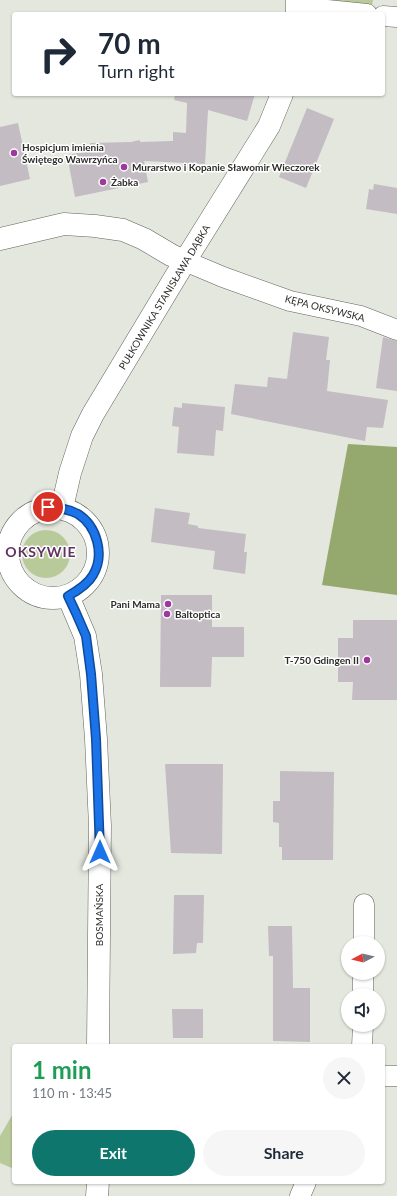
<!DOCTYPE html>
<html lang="en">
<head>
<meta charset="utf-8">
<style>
  body { margin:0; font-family:Lato,sans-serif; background:#f6f6f7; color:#1f2937; height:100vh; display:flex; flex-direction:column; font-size:15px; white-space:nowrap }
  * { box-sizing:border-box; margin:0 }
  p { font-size:13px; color:#747a83 }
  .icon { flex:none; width:22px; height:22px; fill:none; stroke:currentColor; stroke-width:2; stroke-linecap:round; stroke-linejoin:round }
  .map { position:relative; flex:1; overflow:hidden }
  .side { position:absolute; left:12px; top:1044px; width:373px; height:140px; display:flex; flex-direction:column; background:#fff; border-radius:4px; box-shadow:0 1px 3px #0004 }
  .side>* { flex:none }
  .hud { position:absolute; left:12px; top:12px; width:373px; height:84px; border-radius:4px; box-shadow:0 1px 3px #0004; background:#fff; color:#1f2937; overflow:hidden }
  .needle { width:26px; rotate:263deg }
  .controls { position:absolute; left:341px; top:936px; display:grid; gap:8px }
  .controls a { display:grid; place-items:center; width:44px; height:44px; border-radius:50%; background:#fff; box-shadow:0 1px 3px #0004; font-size:20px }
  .pin { position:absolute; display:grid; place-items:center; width:34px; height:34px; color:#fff; margin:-17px; border:2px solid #fff; border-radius:50%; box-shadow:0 1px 4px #0007 }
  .me { position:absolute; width:44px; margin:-22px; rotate:0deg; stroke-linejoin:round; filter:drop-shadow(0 0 3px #0008) }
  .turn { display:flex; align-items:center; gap:14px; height:84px; padding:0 20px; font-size:18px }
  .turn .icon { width:52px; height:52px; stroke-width:2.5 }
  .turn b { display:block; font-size:28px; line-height:34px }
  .round { display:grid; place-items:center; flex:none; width:42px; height:42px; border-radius:21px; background:#f6f6f7 }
  .head { display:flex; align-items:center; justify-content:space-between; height:68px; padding:0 20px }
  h1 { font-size:24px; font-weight:700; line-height:30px; color:#1e9e55 }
  .button { display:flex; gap:8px; margin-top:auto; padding:8px 20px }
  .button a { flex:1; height:46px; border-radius:24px; background:#0f766e; color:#fff; font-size:16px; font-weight:700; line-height:46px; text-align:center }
  .button a+a { background:#f6f6f7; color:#1f2937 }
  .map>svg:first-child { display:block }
  .green { fill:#b8c99a }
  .forest { fill:#95a96e }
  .building { fill:#c3bcc3 }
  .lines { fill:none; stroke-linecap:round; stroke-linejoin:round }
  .minor-casing { stroke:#60635b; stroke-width:21 }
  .tertiary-casing { stroke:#60635b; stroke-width:23 }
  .minor { stroke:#fff; stroke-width:20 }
  .tertiary { stroke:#fff; stroke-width:22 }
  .route-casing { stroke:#114b97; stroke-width:10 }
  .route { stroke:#1a73e8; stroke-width:7 }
  .poi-dot { fill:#9d399e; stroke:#fff; stroke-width:1.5 }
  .labels { text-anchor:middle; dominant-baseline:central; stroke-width:3; stroke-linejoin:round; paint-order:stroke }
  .poi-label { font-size:10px; font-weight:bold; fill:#2c2d29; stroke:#fff; text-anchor:start }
  .street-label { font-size:10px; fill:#2c2d29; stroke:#fff }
  .district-label { font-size:14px; font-weight:bold; letter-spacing:1px; fill:#623061; stroke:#fff }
</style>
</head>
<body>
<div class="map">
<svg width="397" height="1196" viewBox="0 0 397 1196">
  <rect width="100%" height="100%" fill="#e3e7dd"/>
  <g class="green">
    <polygon points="328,0 373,0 372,6"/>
    <circle cx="46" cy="554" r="24"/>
    <polygon points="14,1112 14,1169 0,1163 0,1136"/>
  </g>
  <polygon class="forest" points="348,444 397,447 397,595 322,585"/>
  <g class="building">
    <polygon points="175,94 255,94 247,121 208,110 205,164 144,161 148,182 75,197 67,155 90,151 90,143 131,142 140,140 140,142 173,141 173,132 186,133 187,103 174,100"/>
    <polygon points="307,108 334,119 306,188 279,177"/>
    <polygon points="18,123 30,179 0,186 0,127"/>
    <polygon points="374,184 397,188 397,214 366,209 369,189 373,190"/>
    <polygon points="293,332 329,337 326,360 330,360 327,391 388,400 383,428 367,427 365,441 231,414 235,384 267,387 268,377 287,379"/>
    <polygon points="383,337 397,341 397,391 376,388"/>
    <polygon points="182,403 225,407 223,431 216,430 214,456 177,453 179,427 172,426 174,407 182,408"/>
    <polygon points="155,508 190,513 188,524 198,526 198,528 246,534 244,552 247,552 245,574 213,569 215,551 151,542"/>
    <polygon points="161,595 212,595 212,627 244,627 244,657 212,657 211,687 160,687"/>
    <polygon points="353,620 397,620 397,700 352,700 353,682 338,682 338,638 353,638"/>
    <polygon points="165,764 223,764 222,854 171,853"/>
    <polygon points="280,771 334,772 333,860 282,860 282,847 279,847 279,823 273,822 273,801 280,801"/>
    <polygon points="174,895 204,895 203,943 197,943 196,953 173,954"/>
    <polygon points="268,926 292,926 293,988 310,988 310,1042 273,1041 273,956 269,956"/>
    <polygon points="172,1009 203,1009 203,1038 173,1038"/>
  </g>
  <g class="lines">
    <g class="minor-casing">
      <g id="minor">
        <polyline points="298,7 367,14"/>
        <polyline points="383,16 397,17"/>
        <polyline points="185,261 223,277 290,301 361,316 397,330"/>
        <polyline points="364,943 364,904"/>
        <polyline points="363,995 363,973"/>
        <polyline points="362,1046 363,1025"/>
        <polyline points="383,1076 397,1076"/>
        <polyline points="300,1196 306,1182"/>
      </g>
    </g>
    <g class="tertiary-casing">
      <g id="tertiary">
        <polyline points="297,14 297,0"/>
        <polyline points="0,239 64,224 95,226 123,230 144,239 171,255 185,261"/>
        <circle cx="53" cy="553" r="45"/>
        <polyline points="62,508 70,473 82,436 93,414 185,261 269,126 282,94"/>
        <polyline points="68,596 85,636 91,674 96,739 100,826 98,1046"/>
        <polyline points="97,1196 98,1182"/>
      </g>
    </g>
    <use href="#minor" class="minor"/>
    <use href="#tertiary" class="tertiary"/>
  </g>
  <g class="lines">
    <g class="route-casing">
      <path id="route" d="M48,507C59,508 69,509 78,514C97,526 105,555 93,575C88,584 77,591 68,596L76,613L86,636L91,674L96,739L100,852"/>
    </g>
    <use href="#route" class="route"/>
  </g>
  <g class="poi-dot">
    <circle cx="14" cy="153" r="4"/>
    <circle cx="124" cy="167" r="4"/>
    <circle cx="103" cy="182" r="4"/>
    <circle cx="168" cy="604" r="4"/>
    <circle cx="167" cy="614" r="4"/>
    <circle cx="367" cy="660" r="4"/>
  </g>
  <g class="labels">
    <g class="poi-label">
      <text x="22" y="147">Hospicjum imienia<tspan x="22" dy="12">Świętego Wawrzyńca</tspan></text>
      <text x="132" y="167">Murarstwo i Kopanie Sławomir Wieczorek</text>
      <text x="111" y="182">Żabka</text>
      <text x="160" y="604" text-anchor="end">Pani Mama</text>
      <text x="175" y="614">Baltoptica</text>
      <text x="359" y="660" text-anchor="end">T-750 Gdingen II</text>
    </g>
    <g class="street-label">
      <text transform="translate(164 297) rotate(-59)">PUŁKOWNIKA STANISŁAWA DĄBKA</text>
      <text transform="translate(325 308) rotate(14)">KĘPA OKSYWSKA</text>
      <text transform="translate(99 915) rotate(-90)">BOSMAŃSKA</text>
    </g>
    <g class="district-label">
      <text x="41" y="551">OKSYWIE</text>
    </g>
  </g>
</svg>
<div class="controls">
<a><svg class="needle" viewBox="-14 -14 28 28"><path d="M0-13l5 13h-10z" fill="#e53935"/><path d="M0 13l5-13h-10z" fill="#747a83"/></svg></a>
<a><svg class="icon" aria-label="sound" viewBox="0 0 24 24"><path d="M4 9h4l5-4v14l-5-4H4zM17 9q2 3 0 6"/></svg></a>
</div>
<div class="pin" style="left:48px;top:507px;background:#d93025"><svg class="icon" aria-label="arrive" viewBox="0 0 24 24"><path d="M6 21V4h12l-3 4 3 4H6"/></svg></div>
<svg class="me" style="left:100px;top:852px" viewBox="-20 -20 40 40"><path d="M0-17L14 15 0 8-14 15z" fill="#1a73e8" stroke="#fff" stroke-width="4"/></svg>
<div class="hud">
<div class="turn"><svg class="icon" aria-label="right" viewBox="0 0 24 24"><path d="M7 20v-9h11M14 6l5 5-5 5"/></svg><div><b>70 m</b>Turn right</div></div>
</div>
<section class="side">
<div class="head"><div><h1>1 min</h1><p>110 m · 13:45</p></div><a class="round"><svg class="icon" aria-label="close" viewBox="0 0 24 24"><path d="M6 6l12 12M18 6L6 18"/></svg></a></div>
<div class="button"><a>Exit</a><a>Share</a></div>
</section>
</div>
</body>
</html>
